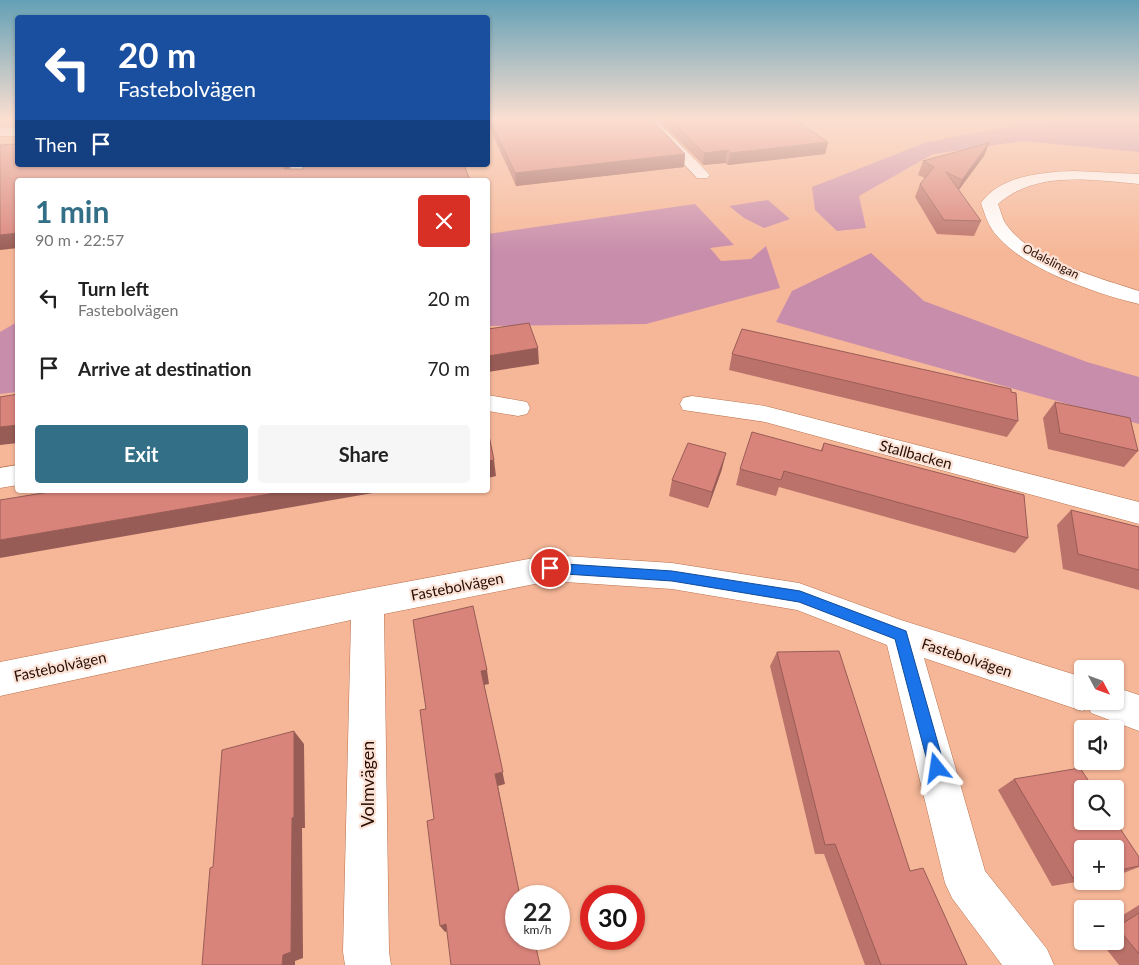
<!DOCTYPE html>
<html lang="en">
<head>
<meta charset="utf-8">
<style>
  body { margin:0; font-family:Lato,sans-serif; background:#f6f6f6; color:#222; height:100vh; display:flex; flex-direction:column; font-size:19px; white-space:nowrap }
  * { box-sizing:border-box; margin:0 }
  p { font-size:16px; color:#767676 }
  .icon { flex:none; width:28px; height:28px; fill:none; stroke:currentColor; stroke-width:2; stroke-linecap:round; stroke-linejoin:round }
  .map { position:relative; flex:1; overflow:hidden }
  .sheet { position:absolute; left:15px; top:178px; width:475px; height:315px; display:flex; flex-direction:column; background:#fff; border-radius:5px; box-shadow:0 1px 4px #0004 }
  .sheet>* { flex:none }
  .guide { position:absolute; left:15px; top:15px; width:475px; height:152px; border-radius:5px; box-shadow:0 1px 4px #0004; background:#1a4fa0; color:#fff; overflow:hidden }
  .needle { width:32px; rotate:131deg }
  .controls { position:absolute; left:1074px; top:660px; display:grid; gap:10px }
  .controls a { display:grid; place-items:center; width:50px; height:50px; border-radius:5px; background:#fff; box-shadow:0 1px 4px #0004; font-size:25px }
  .speed { position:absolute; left:505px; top:885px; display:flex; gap:10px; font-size:25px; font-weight:700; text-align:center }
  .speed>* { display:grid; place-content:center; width:65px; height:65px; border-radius:50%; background:#fff; box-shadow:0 1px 4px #0004; line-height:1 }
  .speed small { font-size:12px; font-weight:400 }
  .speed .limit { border:8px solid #d22; background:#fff; color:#111 }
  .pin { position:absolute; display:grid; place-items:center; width:42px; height:42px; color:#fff; margin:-21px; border:2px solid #fff; border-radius:50%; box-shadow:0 1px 5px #0007 }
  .me { position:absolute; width:55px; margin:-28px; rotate:345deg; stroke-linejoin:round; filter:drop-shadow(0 0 4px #0008) }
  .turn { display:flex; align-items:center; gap:18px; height:105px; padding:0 20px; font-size:22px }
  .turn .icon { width:65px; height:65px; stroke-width:2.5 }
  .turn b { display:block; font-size:35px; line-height:42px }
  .then { display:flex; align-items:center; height:48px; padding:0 20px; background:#0003; gap:10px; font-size:19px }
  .round { display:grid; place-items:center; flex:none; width:52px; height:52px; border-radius:5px; background:#f6f6f6 }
  .headline { display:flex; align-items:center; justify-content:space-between; height:85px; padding:0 20px }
  h1 { font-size:30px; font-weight:700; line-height:38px; color:#336f87 }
  .button { display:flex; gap:10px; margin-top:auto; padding:10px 20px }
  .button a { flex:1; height:58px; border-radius:5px; background:#336f87; color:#fff; font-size:20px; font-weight:700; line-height:58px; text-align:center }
  .button a+a { background:#f6f6f6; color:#222 }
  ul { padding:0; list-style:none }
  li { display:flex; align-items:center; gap:15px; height:70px; padding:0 20px }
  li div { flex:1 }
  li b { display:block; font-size:19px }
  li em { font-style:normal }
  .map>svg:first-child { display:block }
  .green { fill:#c88dab }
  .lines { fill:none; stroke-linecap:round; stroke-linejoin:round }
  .minor-casing { stroke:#b9714c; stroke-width:1 }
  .minor { fill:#fff; fill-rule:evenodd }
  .wall { fill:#bb726a }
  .shaded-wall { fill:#985c56 }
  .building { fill:#d9847b; stroke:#985c56 }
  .route { fill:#1a73e8; stroke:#114b97 }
  .labels { text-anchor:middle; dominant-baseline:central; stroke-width:4.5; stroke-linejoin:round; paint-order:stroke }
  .far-street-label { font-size:12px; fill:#290d01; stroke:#fbe2d6 }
  .street-label { font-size:15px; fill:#290d01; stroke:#fbe2d6 }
  .near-street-label { font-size:18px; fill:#290d01; stroke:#fbe2d6 }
</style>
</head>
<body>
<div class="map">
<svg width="1139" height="965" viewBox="0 0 1139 965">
  <rect width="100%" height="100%" fill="#f6b798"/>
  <g class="green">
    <polygon points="1079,118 1139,118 1139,152 1023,141 933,154 859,196 866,228 837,231 815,210 812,187 927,142 1017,125"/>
    <polygon points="768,200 790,219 764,228 744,218 729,206"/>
    <polygon points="695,204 734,245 710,248 721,261 751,259 766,246 780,288 646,324 488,326 488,234"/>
    <polygon points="871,253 924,301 1087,362 1139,377 1139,424 776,322 792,291"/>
    <polygon points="17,322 17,392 0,394 0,332"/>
  </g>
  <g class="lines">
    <g class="minor-casing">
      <g id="minor">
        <polygon points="641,118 654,118 707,172 710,175 707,178 697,178"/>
        <rect x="0" y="128" width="18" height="8"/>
        <polygon points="291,165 305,165 305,180 289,180"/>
        <path d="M1074,171L1139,174V184C1092,180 1036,170 998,204C1001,212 1003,222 1009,228C1033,260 1102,279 1139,291V304C1097,294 1027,270 998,237C989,228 985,215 981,203C1000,175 1044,172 1074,171Z"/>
        <polygon points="488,395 527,402 530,408 527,414 518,416 488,411"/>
        <polygon points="692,396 765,406 1139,502 1139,524 765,422 683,410 680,404 683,398"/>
        <polygon points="18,465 18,485 0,488 0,468"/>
        <polygon points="550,555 672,563 799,583 901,620 1082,677 1082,701 1115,701 1115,687 1139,695 1139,731 1091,713 1089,708 1082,711 924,658 985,871 1047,949 1054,965 1002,965 952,898 945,883 887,645 797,610 672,589 550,581 384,614 389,952 391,965 345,965 343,952 351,620 0,696 0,662 368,589"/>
      </g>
    </g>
    <use href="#minor" class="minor"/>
  </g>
  <g class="wall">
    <polygon points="488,118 650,118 685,154 684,167 516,186 488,124"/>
    <polygon points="656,118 810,118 809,118 795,120 828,142 825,154 728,165 725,163 703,165"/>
    <polygon points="989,143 984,156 959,190 981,221 974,236 937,234 915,197 920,184 925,178 918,175 923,161"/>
    <polygon points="732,354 1018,421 1007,437 729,370"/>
    <polygon points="1055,402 1138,451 1124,467 1048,449 1043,418"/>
    <polygon points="824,443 1028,538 1015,553 779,487 776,496 736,485 740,469 821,450"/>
    <polygon points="722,469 708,508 669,496 672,480"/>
    <polygon points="1071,510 1139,527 1139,590 1063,569 1057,525"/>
    <polygon points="777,652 910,871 967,965 865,965 824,854 815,854 770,666"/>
    <polygon points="1014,779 1139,857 1139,867 1121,874 1115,875 1115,849 1082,849 1082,881 1052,886 998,790"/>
    <polygon points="1139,905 1139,965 1119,965 1100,941 1115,941 1115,920"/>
  </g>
  <g class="shaded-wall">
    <polygon points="779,118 810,118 809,118 778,121"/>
    <polygon points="828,142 825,154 728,165 730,153"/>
    <polygon points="989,143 984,156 956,193 962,180"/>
    <polygon points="728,150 725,163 703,165 704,153"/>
    <polygon points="685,154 684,167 516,186 515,173"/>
    <polygon points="284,165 290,165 288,180 284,169"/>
    <polygon points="18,233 18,248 0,250 0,235"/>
    <polygon points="538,348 539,364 488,372 488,356"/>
    <polygon points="18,425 18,443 0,445 0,427"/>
    <polygon points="726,453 722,469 708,508 712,492"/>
    <polygon points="494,460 496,476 488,478 488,461"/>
    <polygon points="292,490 390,490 0,558 0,540"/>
    <polygon points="487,670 489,684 484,685 505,784 498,786 520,896 495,774 481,671"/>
    <polygon points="294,731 304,744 305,828 302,828 303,958 295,961 295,965 282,965 292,818"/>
    <polygon points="446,924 451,930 445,932 440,926"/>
  </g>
  <g class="building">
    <polygon points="489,118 650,118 685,154 515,173"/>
    <polygon points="669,118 792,118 828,142 730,153 728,150 704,153"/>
    <polygon points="989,143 962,180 946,172 981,221 944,220 920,184 934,167 923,161"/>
    <polygon points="18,144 18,165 284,165 284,169 303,169 303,165 464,165 470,180 18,180 18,233 0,235 0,145"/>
    <polygon points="529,323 538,348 488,356 488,329"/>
    <polygon points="742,329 1011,389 1011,392 1016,393 1018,421 732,354"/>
    <polygon points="18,394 18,425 0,427 0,397"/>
    <polygon points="1055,402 1130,418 1138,451 1060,433"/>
    <polygon points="488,431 494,460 488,461"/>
    <polygon points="752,432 822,451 824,443 1024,495 1028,538 784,471 781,480 740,469"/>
    <polygon points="688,443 726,453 712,492 672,480"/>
    <polygon points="62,490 292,490 0,540 0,500"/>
    <polygon points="1071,510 1139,527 1139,570 1078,554"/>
    <polygon points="473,606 487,670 481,671 503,772 495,774 520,896 516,896 516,939 534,939 540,965 451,965 446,924 440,926 427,821 434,819 420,710 426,709 413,620"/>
    <polygon points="839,651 910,871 923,868 967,965 881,965 835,844 825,845 777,652"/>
    <polygon points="294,731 294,817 292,818 291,952 283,955 282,965 202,965 210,868 213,867 222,750"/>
    <polygon points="1080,768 1094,789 1082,789 1082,821 1115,821 1139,857 1139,866 1115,871 1115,849 1082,849 1082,876 1073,878 1014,779"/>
    <polygon points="1139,913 1139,954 1117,927"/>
  </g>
  <linearGradient id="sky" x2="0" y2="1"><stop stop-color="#63a0b5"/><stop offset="0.47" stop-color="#fbdfd1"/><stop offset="1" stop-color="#fbdfd1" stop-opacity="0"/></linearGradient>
  <rect width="1139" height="253" fill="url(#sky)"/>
  <polygon class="route" points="550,563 672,571 800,591 906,631 945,768 942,774 937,777 931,774 929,768 895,639 799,602 672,581 550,573 546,571 544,568 546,564"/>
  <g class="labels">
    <g class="far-street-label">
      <text transform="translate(1051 261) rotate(27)">Odalslingan</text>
    </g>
    <g class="street-label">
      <text transform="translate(916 454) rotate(15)">Stallbacken</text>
      <text transform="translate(457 586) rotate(-11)">Fastebolvägen</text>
      <text transform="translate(967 657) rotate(18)">Fastebolvägen</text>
      <text transform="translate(60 666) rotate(-12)">Fastebolvägen</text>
    </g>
    <g class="near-street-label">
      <text transform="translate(367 784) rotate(-90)">Volmvägen</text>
    </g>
  </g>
</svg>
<div class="controls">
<a><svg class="needle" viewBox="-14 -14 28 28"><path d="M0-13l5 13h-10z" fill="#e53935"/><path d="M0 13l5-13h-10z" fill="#767676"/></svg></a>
<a><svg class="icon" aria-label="sound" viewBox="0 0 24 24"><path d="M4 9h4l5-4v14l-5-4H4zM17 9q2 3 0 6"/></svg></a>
<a><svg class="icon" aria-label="search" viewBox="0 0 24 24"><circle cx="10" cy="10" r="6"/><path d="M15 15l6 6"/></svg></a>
<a>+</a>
<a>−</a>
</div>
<div class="speed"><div>22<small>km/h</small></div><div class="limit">30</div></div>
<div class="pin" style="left:550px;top:568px;background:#d93025"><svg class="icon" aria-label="arrive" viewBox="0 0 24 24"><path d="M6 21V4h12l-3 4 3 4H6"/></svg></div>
<svg class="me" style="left:937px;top:768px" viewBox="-20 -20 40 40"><path d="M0-17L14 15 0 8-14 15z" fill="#1a73e8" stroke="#fff" stroke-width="4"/></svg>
<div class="guide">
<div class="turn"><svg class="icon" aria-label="left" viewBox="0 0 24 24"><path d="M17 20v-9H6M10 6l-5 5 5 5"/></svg><div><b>20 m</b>Fastebolvägen</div></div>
<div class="then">Then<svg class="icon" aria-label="arrive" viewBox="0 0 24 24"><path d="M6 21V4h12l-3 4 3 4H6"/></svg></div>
</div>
<section class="sheet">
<div class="headline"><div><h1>1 min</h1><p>90 m · 22:57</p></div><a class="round" style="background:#d93025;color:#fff"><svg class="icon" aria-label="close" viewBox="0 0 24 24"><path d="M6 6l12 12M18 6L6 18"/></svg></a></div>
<ul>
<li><svg class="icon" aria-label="left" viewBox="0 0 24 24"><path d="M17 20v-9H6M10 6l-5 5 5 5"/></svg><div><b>Turn left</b><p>Fastebolvägen</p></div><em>20 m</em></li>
<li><svg class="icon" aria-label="arrive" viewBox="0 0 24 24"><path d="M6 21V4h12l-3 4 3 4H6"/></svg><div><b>Arrive at destination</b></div><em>70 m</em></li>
</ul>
<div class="button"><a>Exit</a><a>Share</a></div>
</section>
</div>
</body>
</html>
